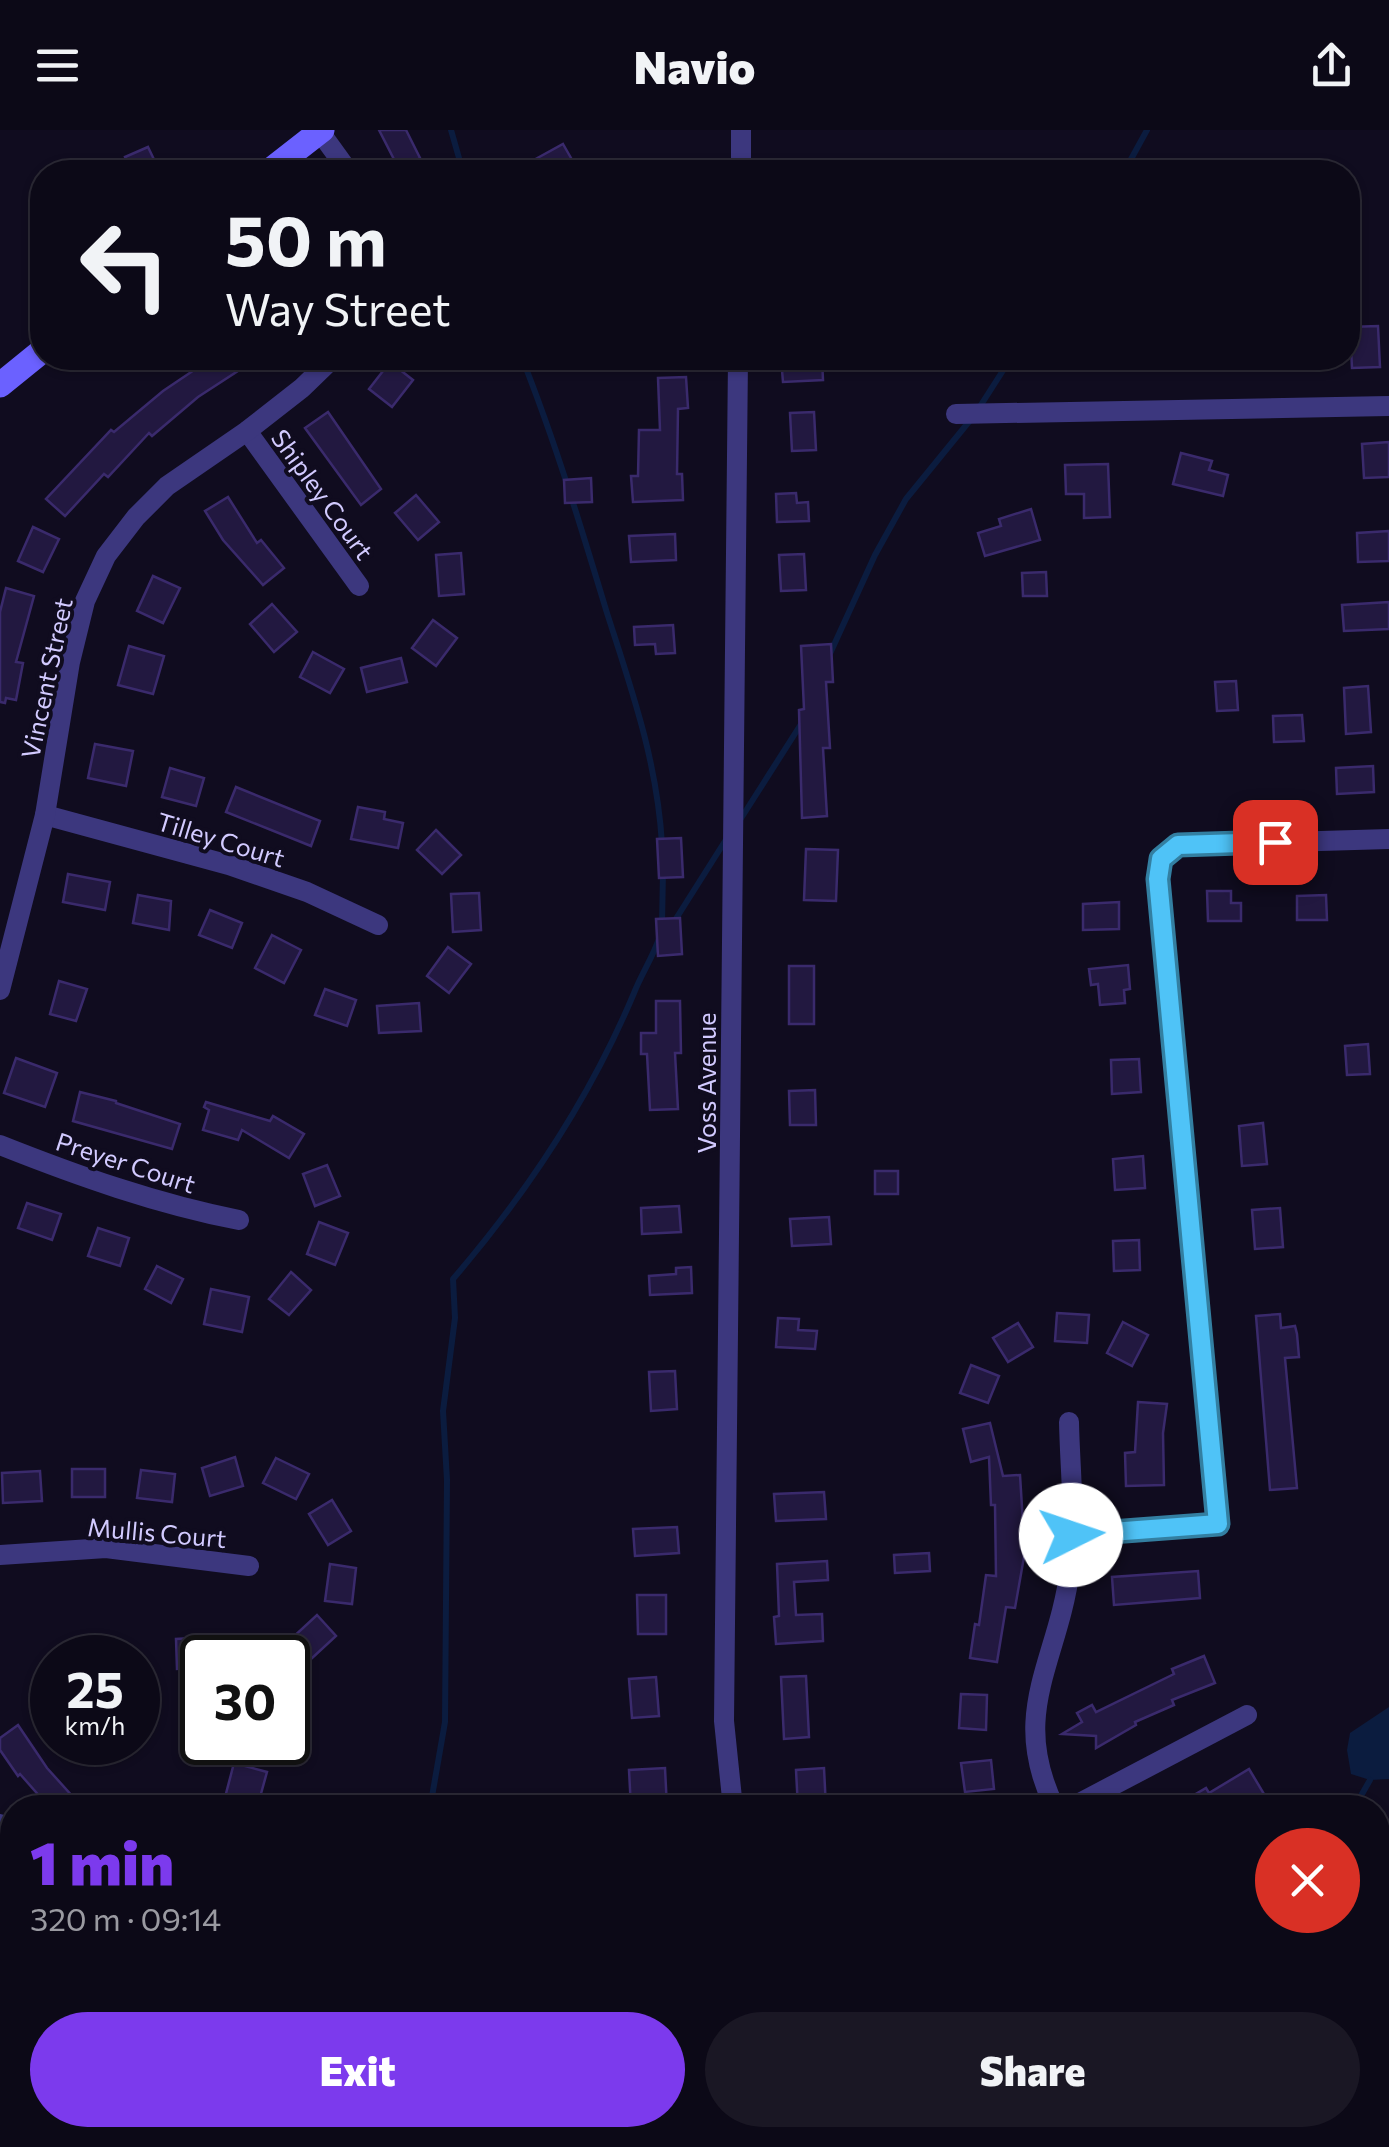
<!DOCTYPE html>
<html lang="en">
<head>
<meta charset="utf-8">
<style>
  body { margin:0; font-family:Commissioner,sans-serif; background:#1a1724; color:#f1f3f6; height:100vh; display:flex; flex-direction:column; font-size:38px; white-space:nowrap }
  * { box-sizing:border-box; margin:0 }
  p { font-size:32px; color:#9a9aa1 }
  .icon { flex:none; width:55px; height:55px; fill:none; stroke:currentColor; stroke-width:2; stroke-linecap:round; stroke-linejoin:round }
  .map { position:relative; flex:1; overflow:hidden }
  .details { position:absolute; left:0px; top:1665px; width:1390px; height:352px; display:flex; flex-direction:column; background:#0c0917; border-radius:40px 40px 0 0; box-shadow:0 2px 8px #0004,0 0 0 2px #2c2a36 }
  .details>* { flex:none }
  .guide { position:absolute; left:30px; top:30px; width:1330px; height:210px; border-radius:40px; box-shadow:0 2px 8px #0004,0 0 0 2px #2c2a36; background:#0c0917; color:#f1f3f6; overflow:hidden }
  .speed { position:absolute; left:30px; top:1505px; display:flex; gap:20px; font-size:50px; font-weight:700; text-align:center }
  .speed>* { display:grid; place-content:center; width:130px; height:130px; border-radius:50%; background:#0c0917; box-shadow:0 2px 8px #0004,0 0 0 2px #2c2a36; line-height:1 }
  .speed small { font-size:25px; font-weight:400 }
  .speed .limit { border:5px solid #111; border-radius:15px; background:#fff; color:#111 }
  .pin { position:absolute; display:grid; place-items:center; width:85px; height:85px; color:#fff; margin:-42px; border-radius:20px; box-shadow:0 5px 15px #0006 }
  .me { position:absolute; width:110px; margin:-55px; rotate:86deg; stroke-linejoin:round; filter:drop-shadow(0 0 8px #0008) }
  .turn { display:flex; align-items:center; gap:35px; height:210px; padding:0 30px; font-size:45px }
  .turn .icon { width:130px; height:130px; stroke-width:2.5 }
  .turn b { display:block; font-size:70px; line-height:85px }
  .round { display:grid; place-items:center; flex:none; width:105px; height:105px; border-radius:52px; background:#1a1724 }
  .headline { display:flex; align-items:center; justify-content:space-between; height:170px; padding:0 30px }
  h1 { font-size:60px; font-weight:800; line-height:75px; color:#7c3aed }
  .action { display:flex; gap:20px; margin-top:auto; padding:20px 30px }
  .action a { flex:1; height:115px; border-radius:60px; background:#7c3aed; color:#fff; font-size:40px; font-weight:800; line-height:115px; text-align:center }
  .action a+a { background:#1a1724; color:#f1f3f6 }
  header { display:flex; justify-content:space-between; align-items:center; height:130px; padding:0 30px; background:#0c0917; font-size:45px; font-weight:800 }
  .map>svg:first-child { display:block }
  .water { fill:#0b1c3f }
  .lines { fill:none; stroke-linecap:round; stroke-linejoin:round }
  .stream { stroke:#0b1c3f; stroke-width:6 }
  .building { fill:#221840; stroke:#3a2a6c; stroke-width:2.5 }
  .street { stroke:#3c377e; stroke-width:20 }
  .secondary { stroke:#6b61ff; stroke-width:25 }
  .route-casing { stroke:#337fa1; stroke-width:25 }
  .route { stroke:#4fc3f7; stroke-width:18 }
  .labels { text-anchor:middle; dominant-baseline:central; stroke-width:8; stroke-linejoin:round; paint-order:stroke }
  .street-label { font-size:25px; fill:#d2caff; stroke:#100c1f }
</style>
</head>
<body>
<header><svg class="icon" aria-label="menu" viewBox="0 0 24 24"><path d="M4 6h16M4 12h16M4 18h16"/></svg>Navio<svg class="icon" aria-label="share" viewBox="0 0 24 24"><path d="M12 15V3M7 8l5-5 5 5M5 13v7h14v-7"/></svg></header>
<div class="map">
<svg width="1389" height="2017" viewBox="0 0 1389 2017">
  <rect width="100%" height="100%" fill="#100c1f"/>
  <polygon class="water" points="1389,1577 1389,1649 1370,1650 1351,1644 1347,1620 1350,1603"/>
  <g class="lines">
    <g class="stream">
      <polyline points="451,0 463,42"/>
      <polyline points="1124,42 1147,0"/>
      <path d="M522,228C555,311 581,397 607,483C632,561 657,631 662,714"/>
      <polyline points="979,278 1011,228"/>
      <polyline points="828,528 875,425 906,369 972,288"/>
      <polyline points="740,690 803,591"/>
      <polyline points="662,794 663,742"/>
      <polyline points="672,795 727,708"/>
      <path d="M430,1678L445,1592L447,1350L443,1281L455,1188L453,1149C527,1063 590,968 634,863C642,843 653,827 660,806"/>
      <polyline points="1354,1678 1370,1650"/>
      <polyline points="993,2017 997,2005"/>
    </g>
  </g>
  <g class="building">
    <polygon points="379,0 406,0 420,28 399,39"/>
    <polygon points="563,14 579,42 512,42"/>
    <polygon points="148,17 160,42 131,42 125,27"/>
    <polygon points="1378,196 1380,237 1352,238 1350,197"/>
    <polygon points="212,228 258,228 198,267 152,306 149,303 108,347 104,344 65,386 46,369 111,300 114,302 163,261"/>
    <polygon points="781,228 822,228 823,250 783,252"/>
    <polygon points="390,232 413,250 392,277 369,259"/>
    <polygon points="686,247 688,278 678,279 677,344 682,344 683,370 633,372 631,346 638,346 639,300 660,300 658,248"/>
    <polygon points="328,282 381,359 361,375 305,298"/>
    <polygon points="814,282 816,320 792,321 790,283"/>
    <polygon points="1389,312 1389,347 1364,348 1362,314"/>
    <polygon points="1181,323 1212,331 1209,340 1228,345 1223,366 1173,354"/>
    <polygon points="1108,334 1110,387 1084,388 1084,364 1066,364 1065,335"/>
    <polygon points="591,348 592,372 565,373 564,350"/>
    <polygon points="796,363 797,373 808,372 809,391 777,392 776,364"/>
    <polygon points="416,365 439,392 418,410 395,383"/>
    <polygon points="228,367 257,413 261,410 284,438 263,455 223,410 205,381"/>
    <polygon points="1031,379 1040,410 985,426 978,403 1001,396 999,389"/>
    <polygon points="33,397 59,409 43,442 18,431"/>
    <polygon points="1389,401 1389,431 1358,432 1357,403"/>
    <polygon points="675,404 676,430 631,432 629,406"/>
    <polygon points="461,423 464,464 439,466 436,425"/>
    <polygon points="804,424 806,460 781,461 779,425"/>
    <polygon points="1046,442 1047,466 1023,466 1022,443"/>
    <polygon points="153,446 180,458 163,493 137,481"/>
    <polygon points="6,458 34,466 16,532 23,533 16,570 6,568 5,573 0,572 0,482"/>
    <polygon points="1389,472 1389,499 1344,501 1342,475"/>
    <polygon points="272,474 297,502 274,522 250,494"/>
    <polygon points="433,490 457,508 436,536 412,518"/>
    <polygon points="673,495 675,523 656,524 655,514 635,515 634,497"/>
    <polygon points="831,514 833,552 826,552 830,618 823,618 827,686 802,688 799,580 804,579 801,516"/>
    <polygon points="129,516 164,526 153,564 118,555"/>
    <polygon points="313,522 344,539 330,563 300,547"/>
    <polygon points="401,528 407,552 367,562 361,538"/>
    <polygon points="1236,551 1238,580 1217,581 1215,552"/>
    <polygon points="1368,556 1371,602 1346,604 1344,558"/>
    <polygon points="1302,585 1304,611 1274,612 1273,586"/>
    <polygon points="95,614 133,621 126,656 88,648"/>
    <polygon points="1373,636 1374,662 1337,664 1336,638"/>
    <polygon points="170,638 204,648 196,676 162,667"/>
    <polygon points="236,657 320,691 311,716 226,682"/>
    <polygon points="358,677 385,682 384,689 403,693 398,718 351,709"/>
    <polygon points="436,700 461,725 442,744 417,720"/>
    <polygon points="681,708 683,747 659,748 657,709"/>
    <polygon points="806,719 838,720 836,771 804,770"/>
    <polygon points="68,744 110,752 105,780 63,772"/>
    <polygon points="1207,761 1231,761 1231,773 1241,773 1241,791 1208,791"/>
    <polygon points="479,763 481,800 453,802 451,764"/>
    <polygon points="138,765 171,771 169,800 133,793"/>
    <polygon points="1326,765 1327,790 1297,790 1297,766"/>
    <polygon points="1119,772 1119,799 1083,800 1083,774"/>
    <polygon points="210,780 242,793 232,818 199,805"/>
    <polygon points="680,788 682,824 658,826 656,789"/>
    <polygon points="272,805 301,820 284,853 255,838"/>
    <polygon points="448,817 471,834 449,863 427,846"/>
    <polygon points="1128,835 1130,859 1124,860 1125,873 1100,875 1098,854 1091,855 1089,839"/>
    <rect x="789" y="836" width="25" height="58"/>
    <polygon points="59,851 87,859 76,891 50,884"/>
    <polygon points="325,859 356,870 347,896 315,885"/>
    <polygon points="656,871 680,871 681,923 675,923 678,979 650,980 647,924 641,924 641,903 656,903"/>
    <polygon points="419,873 421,901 379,903 377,876"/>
    <polygon points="1368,914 1370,944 1347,945 1345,916"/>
    <polygon points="16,928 57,943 45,977 4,963"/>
    <polygon points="1139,929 1141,962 1112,964 1111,930"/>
    <polygon points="815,960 816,995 790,995 789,961"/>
    <polygon points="80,962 116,971 116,973 180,994 172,1019 73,991"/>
    <polygon points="206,972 270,991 273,986 304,1004 289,1028 242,1000 238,1010 203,1000 209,980 204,977"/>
    <polygon points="1263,993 1267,1034 1242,1036 1239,996"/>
    <polygon points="1143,1026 1145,1058 1115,1060 1113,1029"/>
    <polygon points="327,1035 340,1066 315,1076 303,1044"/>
    <rect x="875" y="1041" width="23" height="23"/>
    <polygon points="27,1073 61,1084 52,1110 18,1098"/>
    <polygon points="679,1076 681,1102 642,1104 641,1078"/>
    <polygon points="1280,1078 1283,1117 1255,1119 1252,1080"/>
    <polygon points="829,1087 831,1114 792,1116 790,1089"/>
    <polygon points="319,1092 348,1103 335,1135 307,1124"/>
    <polygon points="98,1098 129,1108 120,1136 88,1126"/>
    <polygon points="1139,1110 1140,1140 1114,1141 1113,1111"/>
    <polygon points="157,1136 183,1149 171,1173 145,1159"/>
    <polygon points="691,1137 692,1163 650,1165 649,1146 676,1144 676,1138"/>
    <polygon points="291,1142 311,1160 289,1185 269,1169"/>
    <polygon points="211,1159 249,1167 242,1202 204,1194"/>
    <polygon points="1057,1183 1089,1185 1087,1213 1055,1211"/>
    <polygon points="1280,1184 1281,1198 1295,1196 1297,1204 1299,1227 1285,1228 1297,1358 1270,1360 1256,1186"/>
    <polygon points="778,1188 799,1189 798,1200 817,1201 815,1219 776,1217"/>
    <polygon points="1123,1192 1148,1205 1132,1236 1107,1223"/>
    <polygon points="1018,1193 1033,1217 1008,1232 993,1208"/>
    <polygon points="971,1235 999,1246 988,1273 960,1263"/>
    <polygon points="675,1241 677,1279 651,1281 649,1242"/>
    <polygon points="1138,1272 1167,1274 1163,1303 1164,1355 1126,1356 1125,1323 1135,1322"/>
    <polygon points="990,1293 1003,1346 1020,1345 1023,1393 1024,1427 1015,1478 1006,1477 997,1532 970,1528 975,1494 979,1495 986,1445 996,1446 995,1375 991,1375 989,1327 971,1332 963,1299"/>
    <polygon points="235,1327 243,1356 210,1366 202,1338"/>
    <polygon points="276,1328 309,1344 296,1369 263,1353"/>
    <rect x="72" y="1339" width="33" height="28"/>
    <polygon points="141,1340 175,1344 172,1372 137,1368"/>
    <polygon points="40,1341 42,1371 3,1373 2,1343"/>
    <polygon points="824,1362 826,1389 776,1391 774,1364"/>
    <polygon points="332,1370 351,1401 328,1415 309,1384"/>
    <polygon points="677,1397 679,1423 635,1426 633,1399"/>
    <polygon points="929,1423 930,1441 895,1443 894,1425"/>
    <polygon points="827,1431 828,1450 794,1452 796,1485 822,1484 823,1511 776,1514 774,1487 779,1486 777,1434"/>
    <polygon points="330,1434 356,1438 352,1474 325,1471"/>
    <polygon points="1198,1441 1200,1468 1114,1475 1112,1447"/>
    <polygon points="637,1465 666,1465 666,1504 638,1504"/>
    <polygon points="317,1485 336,1506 310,1530 291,1509"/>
    <polygon points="211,1507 212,1528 202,1528 202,1537 177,1539 176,1509"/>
    <polygon points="1204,1526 1215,1553 1172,1570 1174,1575 1135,1592 1136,1595 1096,1618 1096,1606 1062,1604 1082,1592 1077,1583 1092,1575 1096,1582 1174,1544 1172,1539"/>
    <polygon points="806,1546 809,1607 784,1609 781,1547"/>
    <polygon points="656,1547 659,1586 632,1588 629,1549"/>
    <polygon points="961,1564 987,1565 986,1600 959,1598"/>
    <polygon points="18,1595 47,1638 83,1678 50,1678 20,1644 18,1646 0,1620 0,1608"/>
    <polygon points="991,1630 994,1659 965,1662 961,1633"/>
    <polygon points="234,1633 267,1642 257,1678 223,1675"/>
    <polygon points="665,1638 667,1678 631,1678 629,1640"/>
    <polygon points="824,1638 826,1678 798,1678 796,1640"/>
    <polygon points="1249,1639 1264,1664 1240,1678 1172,1678 1206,1658 1209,1663"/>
  </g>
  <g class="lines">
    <g class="street">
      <polyline points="741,0 741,42"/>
      <polyline points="320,2 349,42"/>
      <polyline points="956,284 1389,276"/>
      <polyline points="247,301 359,456"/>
      <polyline points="45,685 229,735 307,762 378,795"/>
      <polyline points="0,860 45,685 70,532 85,471 106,426 136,387 167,356 247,301 302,258 333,228"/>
      <path d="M0,1015C78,1046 157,1074 239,1090"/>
      <polyline points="1071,1405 1218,1394 1165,843 1158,749 1161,729 1178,715 1389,709"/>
      <polyline points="0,1425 106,1418 249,1436"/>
      <polyline points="733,1678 724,1591 738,228"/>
      <path d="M1055,1678C1008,1582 1058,1533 1070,1439C1076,1391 1070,1341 1069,1292"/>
      <polyline points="1070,1678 1247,1585"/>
      <polyline points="0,1694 12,1707"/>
      <polyline points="1378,1784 1389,1777"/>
      <polyline points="663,2017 806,2014"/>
      <polyline points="1058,2017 1065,2005"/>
    </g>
    <g class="secondary">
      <polyline points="268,42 322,0"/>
      <polyline points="0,255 42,221"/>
    </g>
  </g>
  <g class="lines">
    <g class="route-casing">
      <polyline id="route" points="1071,1405 1218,1394 1158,749 1161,729 1178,715 1275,712"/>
    </g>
    <use href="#route" class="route"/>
  </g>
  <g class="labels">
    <g class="street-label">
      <text transform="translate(323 364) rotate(54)">Shipley Court</text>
      <text transform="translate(46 548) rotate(-78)">Vincent Street</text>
      <text transform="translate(221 709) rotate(17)">Tilley Court</text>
      <text transform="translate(706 953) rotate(-90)">Voss Avenue</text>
      <text transform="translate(126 1032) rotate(18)">Preyer Court</text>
      <text transform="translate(157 1402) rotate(5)">Mullis Court</text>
    </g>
  </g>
</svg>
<div class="speed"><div>25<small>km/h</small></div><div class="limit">30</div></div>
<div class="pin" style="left:1275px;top:712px;background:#d93025"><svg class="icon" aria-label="arrive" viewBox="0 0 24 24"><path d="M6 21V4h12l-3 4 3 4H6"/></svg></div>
<svg class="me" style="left:1071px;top:1405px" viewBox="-20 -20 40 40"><circle r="19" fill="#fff"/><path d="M0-13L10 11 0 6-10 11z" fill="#4fc3f7"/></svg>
<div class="guide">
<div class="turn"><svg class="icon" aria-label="left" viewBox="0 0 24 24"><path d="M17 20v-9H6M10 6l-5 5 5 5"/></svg><div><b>50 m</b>Way Street</div></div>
</div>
<section class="details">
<div class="headline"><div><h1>1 min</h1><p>320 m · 09:14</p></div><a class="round" style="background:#d93025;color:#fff"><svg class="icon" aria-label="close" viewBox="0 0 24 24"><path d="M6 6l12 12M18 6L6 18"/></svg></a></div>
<div class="action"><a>Exit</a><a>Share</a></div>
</section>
</div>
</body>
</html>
